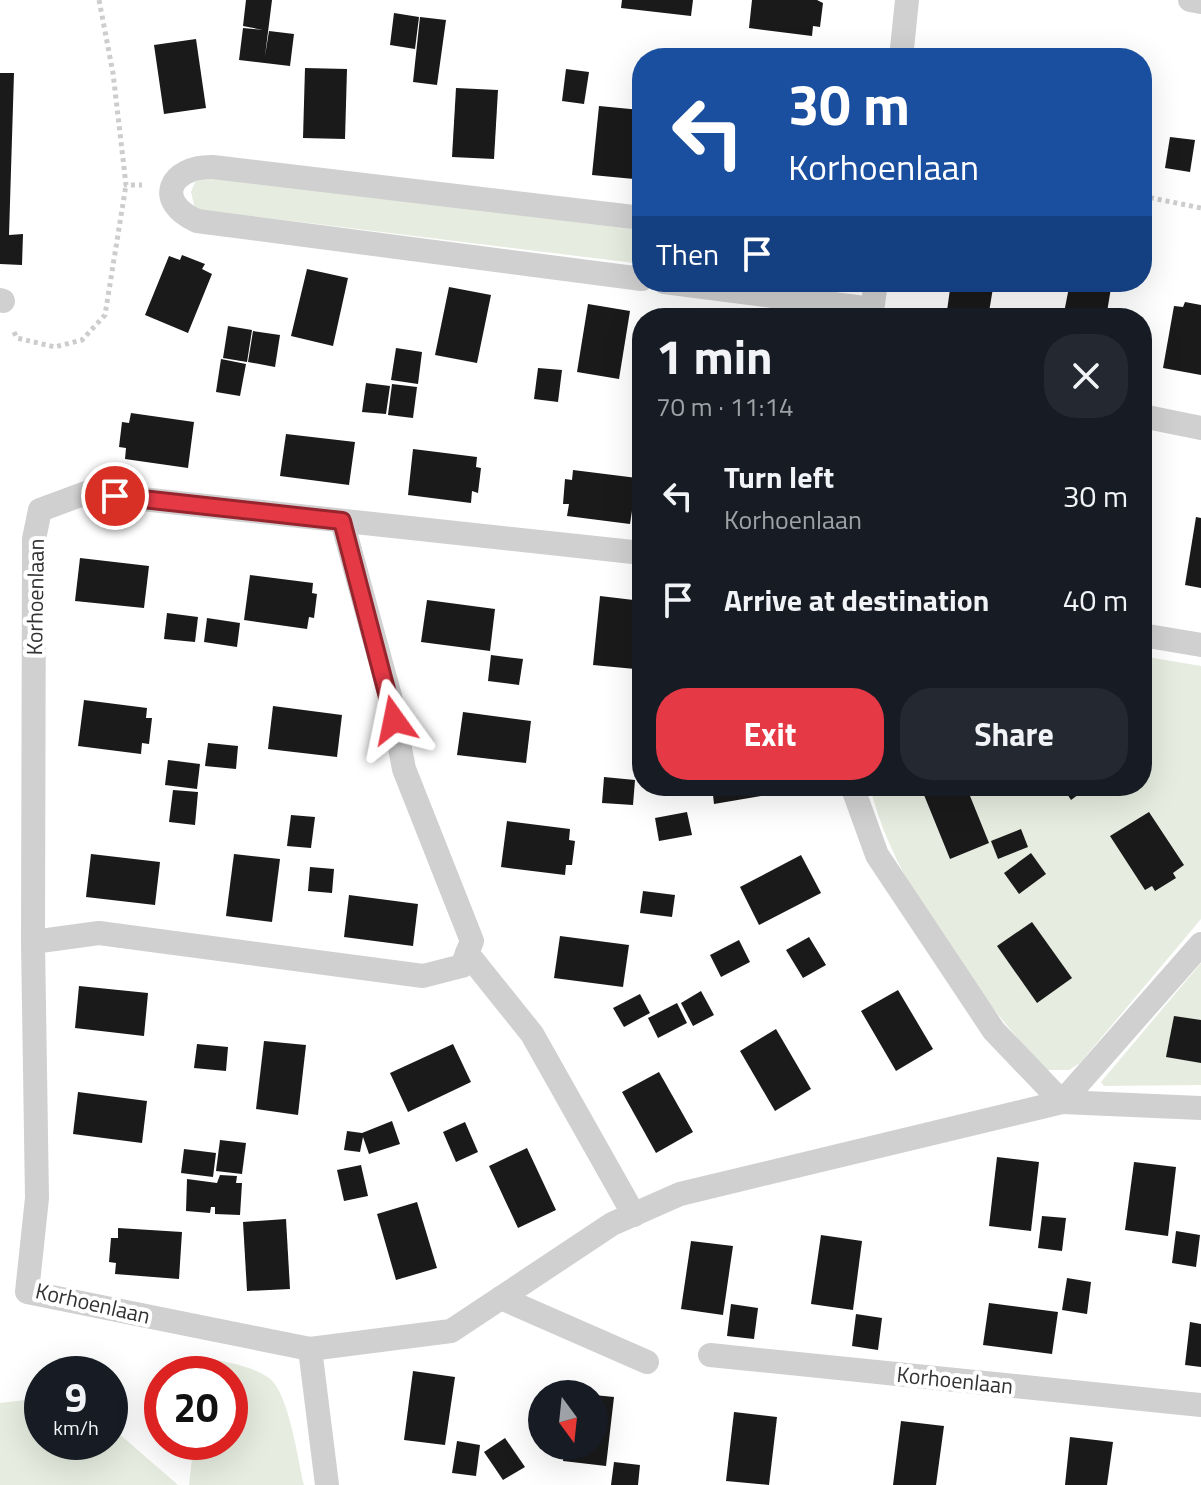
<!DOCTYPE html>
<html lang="en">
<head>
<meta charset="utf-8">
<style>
  body { margin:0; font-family:"Titillium Web",sans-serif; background:#242831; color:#f1f3f6; height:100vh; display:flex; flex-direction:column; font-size:30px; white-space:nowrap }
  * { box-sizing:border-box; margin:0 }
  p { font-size:26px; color:#9ea1a6 }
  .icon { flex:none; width:44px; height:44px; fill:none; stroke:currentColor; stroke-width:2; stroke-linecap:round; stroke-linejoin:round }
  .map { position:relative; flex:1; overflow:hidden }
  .drawer { position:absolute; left:632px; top:308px; width:520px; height:488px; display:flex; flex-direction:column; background:#171b24; border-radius:32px; box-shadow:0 8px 32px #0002 }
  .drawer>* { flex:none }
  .banner { position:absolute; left:632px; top:48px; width:520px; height:244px; border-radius:32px; box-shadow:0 8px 32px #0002; background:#1a4fa0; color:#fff; overflow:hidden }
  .needle { width:52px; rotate:165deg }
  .buttons { position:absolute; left:528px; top:1380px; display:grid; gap:16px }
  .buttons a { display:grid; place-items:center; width:80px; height:80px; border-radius:50%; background:#171b24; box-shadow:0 8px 32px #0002; font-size:40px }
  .speed { position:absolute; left:24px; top:1356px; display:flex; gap:16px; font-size:40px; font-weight:700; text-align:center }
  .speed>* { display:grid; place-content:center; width:104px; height:104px; border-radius:50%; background:#171b24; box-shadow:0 8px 32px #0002; line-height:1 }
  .speed small { font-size:20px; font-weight:400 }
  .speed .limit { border:12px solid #d22; background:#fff; color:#111 }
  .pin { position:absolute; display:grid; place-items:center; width:68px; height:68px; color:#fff; margin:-34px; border:4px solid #fff; border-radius:50%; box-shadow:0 2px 8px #0007 }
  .me { position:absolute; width:88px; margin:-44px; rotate:348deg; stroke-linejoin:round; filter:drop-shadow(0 0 6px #0008) }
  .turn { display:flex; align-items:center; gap:28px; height:168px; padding:0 24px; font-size:36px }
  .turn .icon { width:104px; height:104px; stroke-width:2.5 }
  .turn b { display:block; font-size:56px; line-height:68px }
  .then { display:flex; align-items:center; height:76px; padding:0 24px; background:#0003; gap:16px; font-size:30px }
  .round { display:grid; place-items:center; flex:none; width:84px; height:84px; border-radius:32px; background:#242831 }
  .headline { display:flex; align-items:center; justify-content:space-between; height:136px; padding:0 24px }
  h1 { font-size:48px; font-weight:700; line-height:60px }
  .action { display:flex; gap:16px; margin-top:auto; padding:16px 24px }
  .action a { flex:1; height:92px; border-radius:32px; background:#e63946; color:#fff; font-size:32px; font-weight:700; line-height:92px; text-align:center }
  .action a+a { background:#242831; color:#f1f3f6 }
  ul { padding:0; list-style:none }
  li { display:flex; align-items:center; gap:24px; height:104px; padding:0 24px }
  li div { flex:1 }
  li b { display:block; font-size:30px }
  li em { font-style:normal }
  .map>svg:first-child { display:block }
  .green { fill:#e6ecdf }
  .building { fill:#1a1a1a }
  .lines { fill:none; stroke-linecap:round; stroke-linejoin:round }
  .path { stroke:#cdcdcd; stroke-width:5; stroke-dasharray:4 4; stroke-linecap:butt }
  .lane { stroke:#d0d0d0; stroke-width:24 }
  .route-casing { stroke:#96252e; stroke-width:20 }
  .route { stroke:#e63946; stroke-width:14 }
  .labels { text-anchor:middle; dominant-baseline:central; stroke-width:8; stroke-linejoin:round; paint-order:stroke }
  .street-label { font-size:22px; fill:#333; stroke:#fff }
</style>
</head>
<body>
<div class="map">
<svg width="1201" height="1485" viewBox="0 0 1201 1485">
  <rect width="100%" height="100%" fill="#fff"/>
  <g class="green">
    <polygon points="207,177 642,230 642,264 195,209 191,192 195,182"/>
    <path d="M1142,656L1201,666V919L1080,1063L1069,1070H1045C982,1000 890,879 870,786H1142Z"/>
    <polygon points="1201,963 1201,1085 1104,1086 1101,1082"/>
    <path d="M203,1357C225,1362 250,1365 269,1378C289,1392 298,1461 304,1485H189L194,1442H230V1374H201Z"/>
    <polygon points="42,1398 42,1442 110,1442 110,1426 178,1485 0,1485 0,1403"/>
  </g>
  <g class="building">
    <polygon points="246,0 272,0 265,56 269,31 294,34 290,66 239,60 243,28 263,30 243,26"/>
    <polygon points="622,0 693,0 691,16 621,8"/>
    <polygon points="752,0 817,0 823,3 820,27 813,26 812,36 749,28"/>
    <polygon points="394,13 419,17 415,49 390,45"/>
    <polygon points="420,17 446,20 437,85 413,82"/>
    <polygon points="196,39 206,108 164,114 154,45"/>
    <polygon points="691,50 714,53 714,58 689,58"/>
    <polygon points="305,68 347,69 345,139 303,138"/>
    <polygon points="566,69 589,72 584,104 562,101"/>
    <polygon points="0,73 14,73 9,235 23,234 22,265 0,264"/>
    <polygon points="456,88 498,90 494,159 452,157"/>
    <polygon points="599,106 641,110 634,179 592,175"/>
    <polygon points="1170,137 1195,140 1190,172 1165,168"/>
    <polygon points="182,255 205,264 202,269 212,274 188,333 145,315 169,256 180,260"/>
    <polygon points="307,269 348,278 333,346 291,336"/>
    <polygon points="951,282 994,282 988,318 946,318"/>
    <polygon points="1070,282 1111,288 1106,318 1063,318"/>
    <polygon points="449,287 491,295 477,363 435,355"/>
    <polygon points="1185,302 1201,305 1201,375 1163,368 1174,306 1183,307"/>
    <polygon points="588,304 630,311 619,379 577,372"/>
    <polygon points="228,326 252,330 247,362 223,358"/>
    <polygon points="253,331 280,335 275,367 248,362"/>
    <polygon points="396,348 422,352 418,384 391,380"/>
    <polygon points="221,359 246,364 240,396 216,392"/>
    <polygon points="538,368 562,370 558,402 534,399"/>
    <polygon points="366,383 390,386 386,414 362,412"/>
    <polygon points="392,384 417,387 413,418 388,415"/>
    <polygon points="131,413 194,422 188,468 125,459 126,448 119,447 122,422 129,423"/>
    <polygon points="286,434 355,442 349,485 280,476"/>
    <polygon points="413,449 477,457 476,467 481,468 478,493 472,491 471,503 408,495"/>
    <polygon points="573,470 637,478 630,524 567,516 569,504 563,504 565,479 572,480"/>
    <polygon points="1196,517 1201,518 1201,588 1185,585"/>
    <polygon points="80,558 149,566 144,608 75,601"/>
    <polygon points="250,575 313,583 312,593 317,594 314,618 309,617 307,629 244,620"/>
    <polygon points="600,596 642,601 635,669 593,665"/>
    <polygon points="427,600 495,609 490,651 421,642"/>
    <polygon points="167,613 198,617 195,642 164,639"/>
    <polygon points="207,618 240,623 237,647 204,642"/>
    <polygon points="491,655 523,659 519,685 488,681"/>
    <polygon points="84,700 147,708 146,718 152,718 149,744 142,743 141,754 78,746"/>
    <polygon points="273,706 342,715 337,757 268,749"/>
    <polygon points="463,712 531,721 526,763 457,755"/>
    <polygon points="208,743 238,746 236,769 205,766"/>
    <polygon points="168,760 200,764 197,789 165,785"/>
    <polygon points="604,777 635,780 633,805 602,803"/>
    <polygon points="712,786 777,786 778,793 714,804"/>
    <polygon points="945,786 966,786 989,843 950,859 924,795"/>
    <polygon points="1062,786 1090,786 1071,800"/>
    <polygon points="173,790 198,792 195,825 169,822"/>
    <polygon points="687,812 692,835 659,841 655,818"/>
    <polygon points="1149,812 1184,865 1173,873 1176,878 1155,891 1152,886 1145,890 1110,836"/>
    <polygon points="291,815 315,817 311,848 287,846"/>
    <polygon points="507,821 570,829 569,840 575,841 572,865 566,865 565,875 501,867"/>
    <polygon points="1021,829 1028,847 998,859 991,841"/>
    <polygon points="1031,853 1046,874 1019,894 1004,873"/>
    <polygon points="91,854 160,862 155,905 86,897"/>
    <polygon points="234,854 280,859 272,922 226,916"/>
    <polygon points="801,855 821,893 759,925 740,887"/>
    <polygon points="310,867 334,869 332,893 308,891"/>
    <polygon points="643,891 675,895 672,917 640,913"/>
    <polygon points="349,895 418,904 413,946 344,937"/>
    <polygon points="1032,922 1072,978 1037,1003 997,946"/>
    <polygon points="560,936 629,945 623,987 554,978"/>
    <polygon points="809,937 826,965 803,978 786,950"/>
    <polygon points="739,940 750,962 721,977 710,955"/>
    <polygon points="79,986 148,993 144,1036 75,1028"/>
    <polygon points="898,990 933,1049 896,1071 861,1011"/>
    <polygon points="701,991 714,1015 693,1026 681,1003"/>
    <polygon points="640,994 650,1013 624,1027 613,1008"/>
    <polygon points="677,1003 687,1023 658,1038 648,1018"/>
    <polygon points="1174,1016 1201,1020 1201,1063 1166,1057"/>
    <polygon points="776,1029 811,1089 775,1111 740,1051"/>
    <polygon points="264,1041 306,1045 298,1115 256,1109"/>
    <polygon points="197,1044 228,1047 226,1071 194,1068"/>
    <polygon points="453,1044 471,1082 408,1112 390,1073"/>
    <polygon points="659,1072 693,1132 656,1153 622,1092"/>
    <polygon points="78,1092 147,1101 142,1143 73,1134"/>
    <polygon points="392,1121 400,1144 369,1154 363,1137 360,1152 344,1150 347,1131 362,1133"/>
    <polygon points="465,1122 478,1152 456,1162 443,1132"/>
    <polygon points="220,1140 246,1143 242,1174 216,1171"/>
    <polygon points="527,1148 556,1210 518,1228 489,1166"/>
    <polygon points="184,1149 216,1153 213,1177 181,1173"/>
    <polygon points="997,1157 1039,1162 1031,1231 989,1226"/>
    <polygon points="1134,1162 1176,1167 1168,1236 1125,1230"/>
    <polygon points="361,1165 368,1196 344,1201 337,1170"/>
    <polygon points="220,1175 237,1176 236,1183 242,1183 240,1215 215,1214 215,1207 211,1207 210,1213 186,1211 187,1179 217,1183"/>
    <polygon points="417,1202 437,1268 396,1280 377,1214"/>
    <polygon points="1042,1216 1066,1218 1062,1251 1038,1248"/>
    <polygon points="286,1219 290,1289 247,1291 243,1222"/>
    <polygon points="118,1228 182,1232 179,1279 115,1274 116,1263 109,1262 111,1238 118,1238"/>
    <polygon points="1176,1231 1200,1235 1196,1267 1172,1263"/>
    <polygon points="821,1235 862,1241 853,1310 811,1304"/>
    <polygon points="691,1241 733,1246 723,1315 681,1309"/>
    <polygon points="1067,1278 1091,1282 1087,1314 1062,1310"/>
    <polygon points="989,1303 1058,1312 1052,1354 983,1345"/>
    <polygon points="731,1304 758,1308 754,1339 727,1336"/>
    <polygon points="856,1314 882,1318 878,1350 852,1346"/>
    <polygon points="1190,1322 1201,1324 1201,1367 1185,1365"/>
    <polygon points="413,1371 455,1377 445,1445 404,1440"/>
    <polygon points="594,1395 614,1397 606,1466 563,1461 565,1446 594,1446"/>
    <polygon points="734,1412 777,1417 769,1485 726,1481"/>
    <polygon points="901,1421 944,1426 936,1485 893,1485"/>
    <polygon points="1070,1437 1113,1442 1107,1485 1065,1485"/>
    <polygon points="505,1438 525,1467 503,1480 484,1452"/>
    <polygon points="457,1441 480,1445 476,1476 452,1473"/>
    <polygon points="614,1462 640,1465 638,1485 611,1485"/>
  </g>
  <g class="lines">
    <g class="path">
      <polyline points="99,0 113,73 126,185 142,185"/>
      <polyline points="1142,196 1201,208"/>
      <polyline points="14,332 17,338 55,347 82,340 105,315 126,185"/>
    </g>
    <g class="lane">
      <polyline points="1190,0 1201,2"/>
      <polyline points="901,58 907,0"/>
      <path d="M642,218L213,167C170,166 153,201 197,221L642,279"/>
      <polyline points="664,282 872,309"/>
      <polyline points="0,300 3,301"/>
      <polyline points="871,318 876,282"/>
      <polyline points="1142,416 1201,428"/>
      <polyline points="342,521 390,696 404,769 472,941 462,966 423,976 99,933 33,942 37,1198 27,1292 310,1349 451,1331 612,1224 680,1194 1062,1102 1201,944"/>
      <polyline points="1142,635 1201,645"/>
      <polyline points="852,786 877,855 994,1031 1062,1102 1201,1108"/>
      <polyline points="33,942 34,539 40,510 86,493 642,553"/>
      <polyline points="467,953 532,1034 634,1215"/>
      <polyline points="501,1298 647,1362"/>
      <polyline points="310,1349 327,1485"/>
      <polyline points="710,1355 1201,1405"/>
    </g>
  </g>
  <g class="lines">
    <g class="route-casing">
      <polyline id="route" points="115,496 342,521 394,720"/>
    </g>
    <use href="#route" class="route"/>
  </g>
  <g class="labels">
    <g class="street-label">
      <text transform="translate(35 597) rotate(-89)">Korhoenlaan</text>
      <text transform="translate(93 1303) rotate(13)">Korhoenlaan</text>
      <text transform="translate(955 1380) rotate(6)">Korhoenlaan</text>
    </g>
  </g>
</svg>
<div class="buttons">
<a><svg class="needle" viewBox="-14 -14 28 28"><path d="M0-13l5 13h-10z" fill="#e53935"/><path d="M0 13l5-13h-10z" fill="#9ea1a6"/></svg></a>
</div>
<div class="speed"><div>9<small>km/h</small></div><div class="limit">20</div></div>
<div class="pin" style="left:115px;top:496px;background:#d93025"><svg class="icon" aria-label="arrive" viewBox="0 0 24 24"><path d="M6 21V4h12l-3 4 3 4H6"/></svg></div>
<svg class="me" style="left:394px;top:720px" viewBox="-20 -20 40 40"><path d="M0-17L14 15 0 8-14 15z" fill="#e63946" stroke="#fff" stroke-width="4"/></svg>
<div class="banner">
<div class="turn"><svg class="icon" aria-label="left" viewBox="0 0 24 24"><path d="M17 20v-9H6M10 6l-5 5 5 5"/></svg><div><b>30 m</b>Korhoenlaan</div></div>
<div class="then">Then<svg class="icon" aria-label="arrive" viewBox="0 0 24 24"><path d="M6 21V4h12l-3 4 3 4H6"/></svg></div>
</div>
<section class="drawer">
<div class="headline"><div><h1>1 min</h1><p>70 m · 11:14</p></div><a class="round"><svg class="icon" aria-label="close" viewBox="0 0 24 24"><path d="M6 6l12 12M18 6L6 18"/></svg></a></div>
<ul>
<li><svg class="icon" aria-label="left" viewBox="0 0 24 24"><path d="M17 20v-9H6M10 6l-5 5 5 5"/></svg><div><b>Turn left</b><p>Korhoenlaan</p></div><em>30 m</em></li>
<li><svg class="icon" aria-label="arrive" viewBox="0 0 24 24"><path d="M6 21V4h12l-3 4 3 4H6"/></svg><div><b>Arrive at destination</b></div><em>40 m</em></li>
</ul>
<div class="action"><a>Exit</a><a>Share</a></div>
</section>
</div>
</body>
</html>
